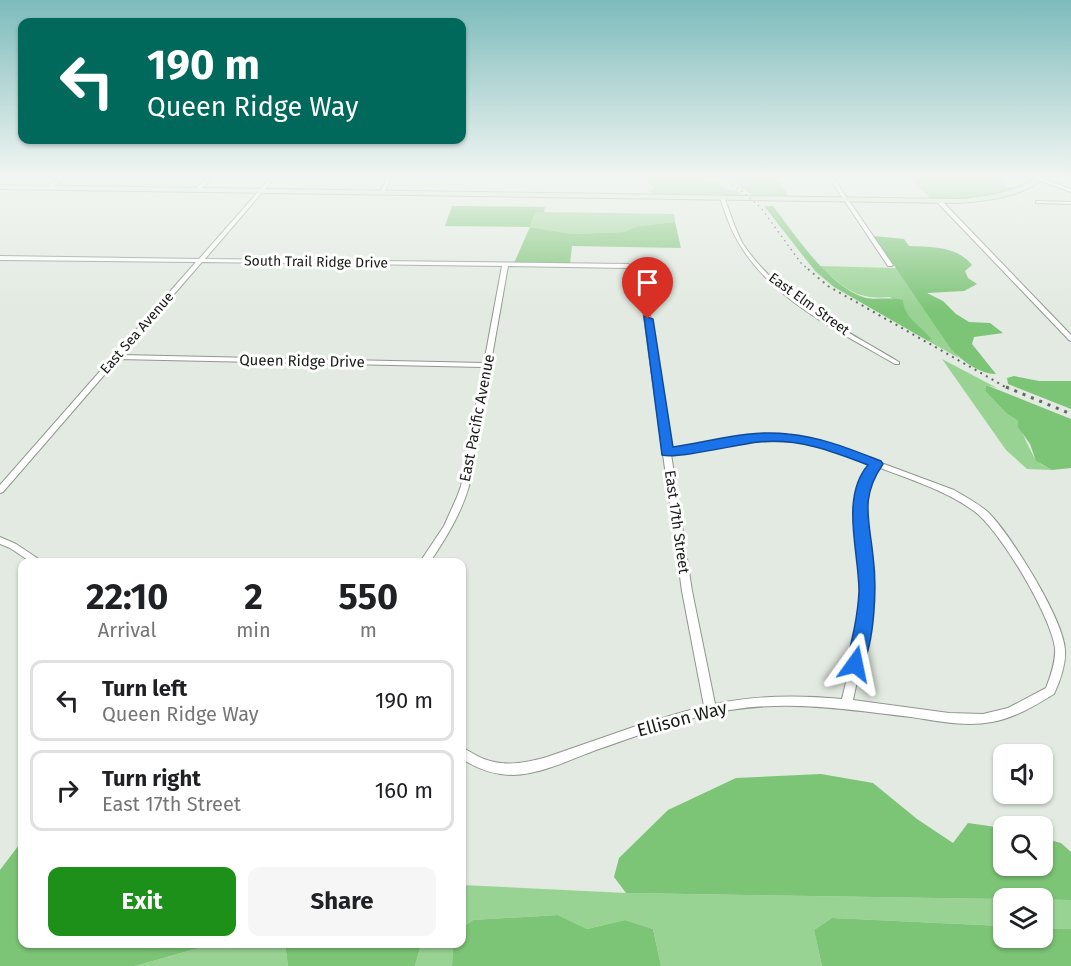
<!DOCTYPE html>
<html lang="en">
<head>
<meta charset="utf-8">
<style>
  body { margin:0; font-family:"Fira Sans",sans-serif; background:#f6f6f6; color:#202124; height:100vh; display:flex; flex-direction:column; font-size:22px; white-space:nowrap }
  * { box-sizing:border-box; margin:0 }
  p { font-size:20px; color:#757577 }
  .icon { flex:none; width:33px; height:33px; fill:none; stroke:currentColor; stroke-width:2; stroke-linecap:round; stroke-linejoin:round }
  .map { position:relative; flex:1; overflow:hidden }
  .panel { position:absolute; left:18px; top:558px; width:448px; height:390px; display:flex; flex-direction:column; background:#fff; border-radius:12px; box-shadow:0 2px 4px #0004 }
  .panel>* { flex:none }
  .top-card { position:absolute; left:18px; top:18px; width:448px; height:126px; border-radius:12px; box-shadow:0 2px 4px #0004; background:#00695c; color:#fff; overflow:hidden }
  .buttons { position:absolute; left:993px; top:744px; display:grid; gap:12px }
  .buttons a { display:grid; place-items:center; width:60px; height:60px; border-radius:12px; background:#fff; box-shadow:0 2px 4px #0004; font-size:30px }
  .pin { position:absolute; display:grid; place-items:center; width:51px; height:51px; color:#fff; margin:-62px -26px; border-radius:50% 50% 50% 0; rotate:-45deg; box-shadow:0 0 6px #0007 }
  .pin .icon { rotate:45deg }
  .me { position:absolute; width:66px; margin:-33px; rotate:12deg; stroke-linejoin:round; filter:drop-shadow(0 0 4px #0008) }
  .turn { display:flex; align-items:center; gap:21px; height:126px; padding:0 30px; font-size:27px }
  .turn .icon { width:78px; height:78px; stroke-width:2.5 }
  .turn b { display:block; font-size:42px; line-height:51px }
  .eta { display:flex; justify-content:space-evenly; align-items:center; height:102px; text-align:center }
  .eta b { font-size:36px; font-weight:700; line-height:42px }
  .primary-button { display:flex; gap:12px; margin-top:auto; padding:12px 30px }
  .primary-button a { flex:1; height:69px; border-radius:12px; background:#1d901a; color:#fff; font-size:24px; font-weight:700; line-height:69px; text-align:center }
  .primary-button a+a { background:#f6f6f6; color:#202124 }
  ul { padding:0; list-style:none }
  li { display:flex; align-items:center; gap:18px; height:81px; margin:0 12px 9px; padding:0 18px; border:3px solid #e0e0e0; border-radius:12px }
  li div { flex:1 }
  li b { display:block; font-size:22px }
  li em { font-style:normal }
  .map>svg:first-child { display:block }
  .green { fill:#99d394 }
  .forest { fill:#7cc476 }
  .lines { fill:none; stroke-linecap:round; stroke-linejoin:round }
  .minor-casing { stroke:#909790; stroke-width:2 }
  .secondary-casing { stroke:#909790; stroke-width:2 }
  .minor { fill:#fff; fill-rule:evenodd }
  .secondary { fill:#d2ecd0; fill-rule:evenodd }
  .rail-far2 { stroke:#626762; stroke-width:1.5; stroke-dasharray:1.5 4; stroke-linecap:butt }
  .rail-far1 { stroke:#626762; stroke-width:2; stroke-dasharray:2 4.5; stroke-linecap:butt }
  .rail { stroke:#626762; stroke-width:3; stroke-dasharray:3 6; stroke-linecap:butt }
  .route { fill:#1a73e8; stroke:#114b97; stroke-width:1.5 }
  .labels { text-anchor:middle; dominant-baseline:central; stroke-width:6; stroke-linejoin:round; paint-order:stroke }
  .far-street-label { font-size:14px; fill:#181b18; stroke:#fff }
  .street-label { font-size:15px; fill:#181b18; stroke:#fff }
  .near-street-label { font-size:18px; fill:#181b18; stroke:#fff }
</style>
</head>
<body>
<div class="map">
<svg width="1071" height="966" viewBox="0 0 1071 966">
  <rect width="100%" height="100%" fill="#e2eae1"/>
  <g class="green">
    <path d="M647,176C664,176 685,172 702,176C715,179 724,192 737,191L742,196L652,194L648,190L654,189L645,177Z"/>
    <polygon points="724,176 777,176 789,197 753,196"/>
    <path d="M909,176H997L1006,187H1016C991,200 959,198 931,199Z"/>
    <polygon points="544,212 674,214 675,222 638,226 624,232 572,234 530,227 535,213"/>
    <path d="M819,266L896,268L959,358L928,341H931C926,331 917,327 910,319C903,310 900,304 890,297C854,300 846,288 819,266Z"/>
    <path d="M942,359L997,388L986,385L985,391L1006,413L1018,421C1018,425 1032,454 1036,460C1039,464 1047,467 1052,470L1027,469L1006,450Z"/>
    <polygon points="462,885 626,893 1003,899 1003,926 832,918 814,930 822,966 661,966 653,929 625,920 587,929 558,915 473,920 462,928"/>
    <polygon points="1043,900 1071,900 1071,929 1043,928"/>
    <polygon points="213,944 285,944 288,966 135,966"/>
    <polygon points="421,944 453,944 452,966 415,966"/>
  </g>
  <g class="forest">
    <polygon points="452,206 545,207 544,212 535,213 530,227 572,234 624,232 638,226 675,222 681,248 572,246 570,264 514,263 530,227 445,226"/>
    <path d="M764,206H773C796,236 829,287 866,298C875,300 890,297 903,300C904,319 922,326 932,340L928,341L834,287L815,271Z"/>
    <path d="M874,236L904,239L909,246C932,247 957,246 972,265L965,271L968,278L977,284L964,291L927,293L943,301L956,314L969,322L990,323L1003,333L974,337L972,344L996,374C980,374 962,361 951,349Z"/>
    <polygon points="1014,376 1039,381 1071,381 1071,409 1008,384 1007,378"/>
    <polygon points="986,385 1071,419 1071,468 1052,470 1036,461 1030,444 1018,427 1018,421 1006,413 985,391"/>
    <polygon points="821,774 873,783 917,819 953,843 968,823 1003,828 1004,866 1042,866 1043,838 1061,843 1071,852 1071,900 626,893 614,877 619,858 668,810 736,778"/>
    <polygon points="22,841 22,944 213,944 135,966 0,966 0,870"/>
    <polygon points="558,915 587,929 625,920 653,929 661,966 452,966 453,944 462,944 462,928 473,920"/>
    <polygon points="832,918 1003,926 1004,938 1042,938 1043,928 1071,929 1071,966 822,966 814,930"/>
    <polygon points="285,944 421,944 415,966 288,966"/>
  </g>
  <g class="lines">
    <g class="minor-casing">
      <g id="minor">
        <polygon points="63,176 68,176 50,189 46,189 46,187"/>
        <polygon points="210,176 214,176 200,190 196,190 196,188"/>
        <path d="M272,176H276L205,259L628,264L641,269L644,274L670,449C722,441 769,432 822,441L954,490C966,497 979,504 989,513C1011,536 1063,618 1065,650C1066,665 1060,681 1054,694C1034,706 1015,718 992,722C965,727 938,721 911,717C851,710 791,700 730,710C684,718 640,735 596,750C569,760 542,774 513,775C494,775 478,769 462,759V748C470,751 476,756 484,759C505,767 526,763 547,757L642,724L704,706L682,591L638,274L637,271L627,268L508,266L469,486C461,514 446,538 430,562H420L444,526L457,497L461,486L483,367L118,359L3,492L0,493V485L196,262L0,260V256L199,259ZM202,262L502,266L484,363L121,355ZM764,441L803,442L820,445L872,465C866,474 860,483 858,494C850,527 863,562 861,595C860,630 850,665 842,699C799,695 757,695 715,704L692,591L671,454L725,445ZM878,467C911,480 945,490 974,511C1000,530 1051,616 1055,648C1056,661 1051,675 1046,688L1008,708L983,714L949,713L853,700C860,666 870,630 871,595C872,550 853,509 878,467Z"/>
        <polygon points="388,176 392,176 384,193 380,193"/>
        <polygon points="828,176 832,176 893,265 892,266 888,266"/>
        <polygon points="1040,178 1071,189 1071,192 1038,180 1038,179"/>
        <path d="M720,196L724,197C730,212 735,230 743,244C779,299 845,329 899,362V364H895C832,327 754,292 727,218C725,211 721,203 720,196Z"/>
        <polygon points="937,200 941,200 1071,335 1071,341 1069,340 937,202"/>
        <polygon points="1038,201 1071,202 1071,204 1036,203 1036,201"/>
        <polygon points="0,537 16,544 40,560 41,562 31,562 10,548 0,544"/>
      </g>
    </g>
    <g class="secondary-casing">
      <path id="secondary" d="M1040,176H1047C1023,197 989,201 958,203L0,189V185L958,199C988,197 1015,192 1040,176Z"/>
    </g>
    <use href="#minor" class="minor"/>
    <use href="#secondary" class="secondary"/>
    <polyline class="rail-far2" points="718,176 743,192 761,208 801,263 809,270"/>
    <polyline class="rail-far1" points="808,269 828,286 1009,389"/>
    <polyline class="rail" points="1006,387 1071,414"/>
  </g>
  <linearGradient id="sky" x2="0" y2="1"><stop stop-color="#7dbbbc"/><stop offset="0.57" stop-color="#f2f6f2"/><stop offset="1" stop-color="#f2f6f2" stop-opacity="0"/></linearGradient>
  <rect width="1071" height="311" fill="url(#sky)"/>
  <path class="route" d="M644,316L653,319L673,447C709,442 751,429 788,434C821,437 850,449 881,461L883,464C860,497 869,518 873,556C877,586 875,642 861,669L855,672L849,669L846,664C852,640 858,616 859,591C859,551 840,498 868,465C832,451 798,438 759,442C738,444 679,459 662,455Z"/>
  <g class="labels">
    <g class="far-street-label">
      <text transform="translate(316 262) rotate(1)">South Trail Ridge Drive</text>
      <text transform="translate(809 304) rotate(36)">East Elm Street</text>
      <text transform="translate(137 333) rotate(-49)">East Sea Avenue</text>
    </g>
    <g class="street-label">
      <text transform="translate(302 361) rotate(1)">Queen Ridge Drive</text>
      <text transform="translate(477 418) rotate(-79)">East Pacific Avenue</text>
      <text transform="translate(677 522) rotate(82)">East 17th Street</text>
    </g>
    <g class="near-street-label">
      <text transform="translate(682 719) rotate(-15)">Ellison Way</text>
    </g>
  </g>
</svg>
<div class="buttons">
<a><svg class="icon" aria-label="sound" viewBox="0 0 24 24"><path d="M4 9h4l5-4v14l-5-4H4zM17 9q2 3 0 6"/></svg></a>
<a><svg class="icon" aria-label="search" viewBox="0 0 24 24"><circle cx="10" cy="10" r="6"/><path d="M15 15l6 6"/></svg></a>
<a><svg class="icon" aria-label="layers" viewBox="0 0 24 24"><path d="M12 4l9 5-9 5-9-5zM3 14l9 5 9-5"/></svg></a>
</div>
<div class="pin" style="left:648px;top:319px;background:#d93025"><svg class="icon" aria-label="arrive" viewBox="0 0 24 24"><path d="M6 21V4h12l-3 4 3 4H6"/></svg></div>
<svg class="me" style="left:855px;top:664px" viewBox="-20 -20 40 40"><path d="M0-17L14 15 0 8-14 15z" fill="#1a73e8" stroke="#fff" stroke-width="4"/></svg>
<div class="top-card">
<div class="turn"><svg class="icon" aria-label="left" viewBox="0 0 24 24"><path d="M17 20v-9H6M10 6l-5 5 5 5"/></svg><div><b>190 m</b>Queen Ridge Way</div></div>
</div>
<section class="panel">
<div class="eta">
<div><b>22:10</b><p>Arrival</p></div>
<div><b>2</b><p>min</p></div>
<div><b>550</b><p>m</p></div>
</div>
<ul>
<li><svg class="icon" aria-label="left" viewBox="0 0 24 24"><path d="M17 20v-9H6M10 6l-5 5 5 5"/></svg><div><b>Turn left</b><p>Queen Ridge Way</p></div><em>190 m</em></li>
<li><svg class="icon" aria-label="right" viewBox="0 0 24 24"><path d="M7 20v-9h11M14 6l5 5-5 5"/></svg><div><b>Turn right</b><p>East 17th Street</p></div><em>160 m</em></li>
</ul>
<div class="primary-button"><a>Exit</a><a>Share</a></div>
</section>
</div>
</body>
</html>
